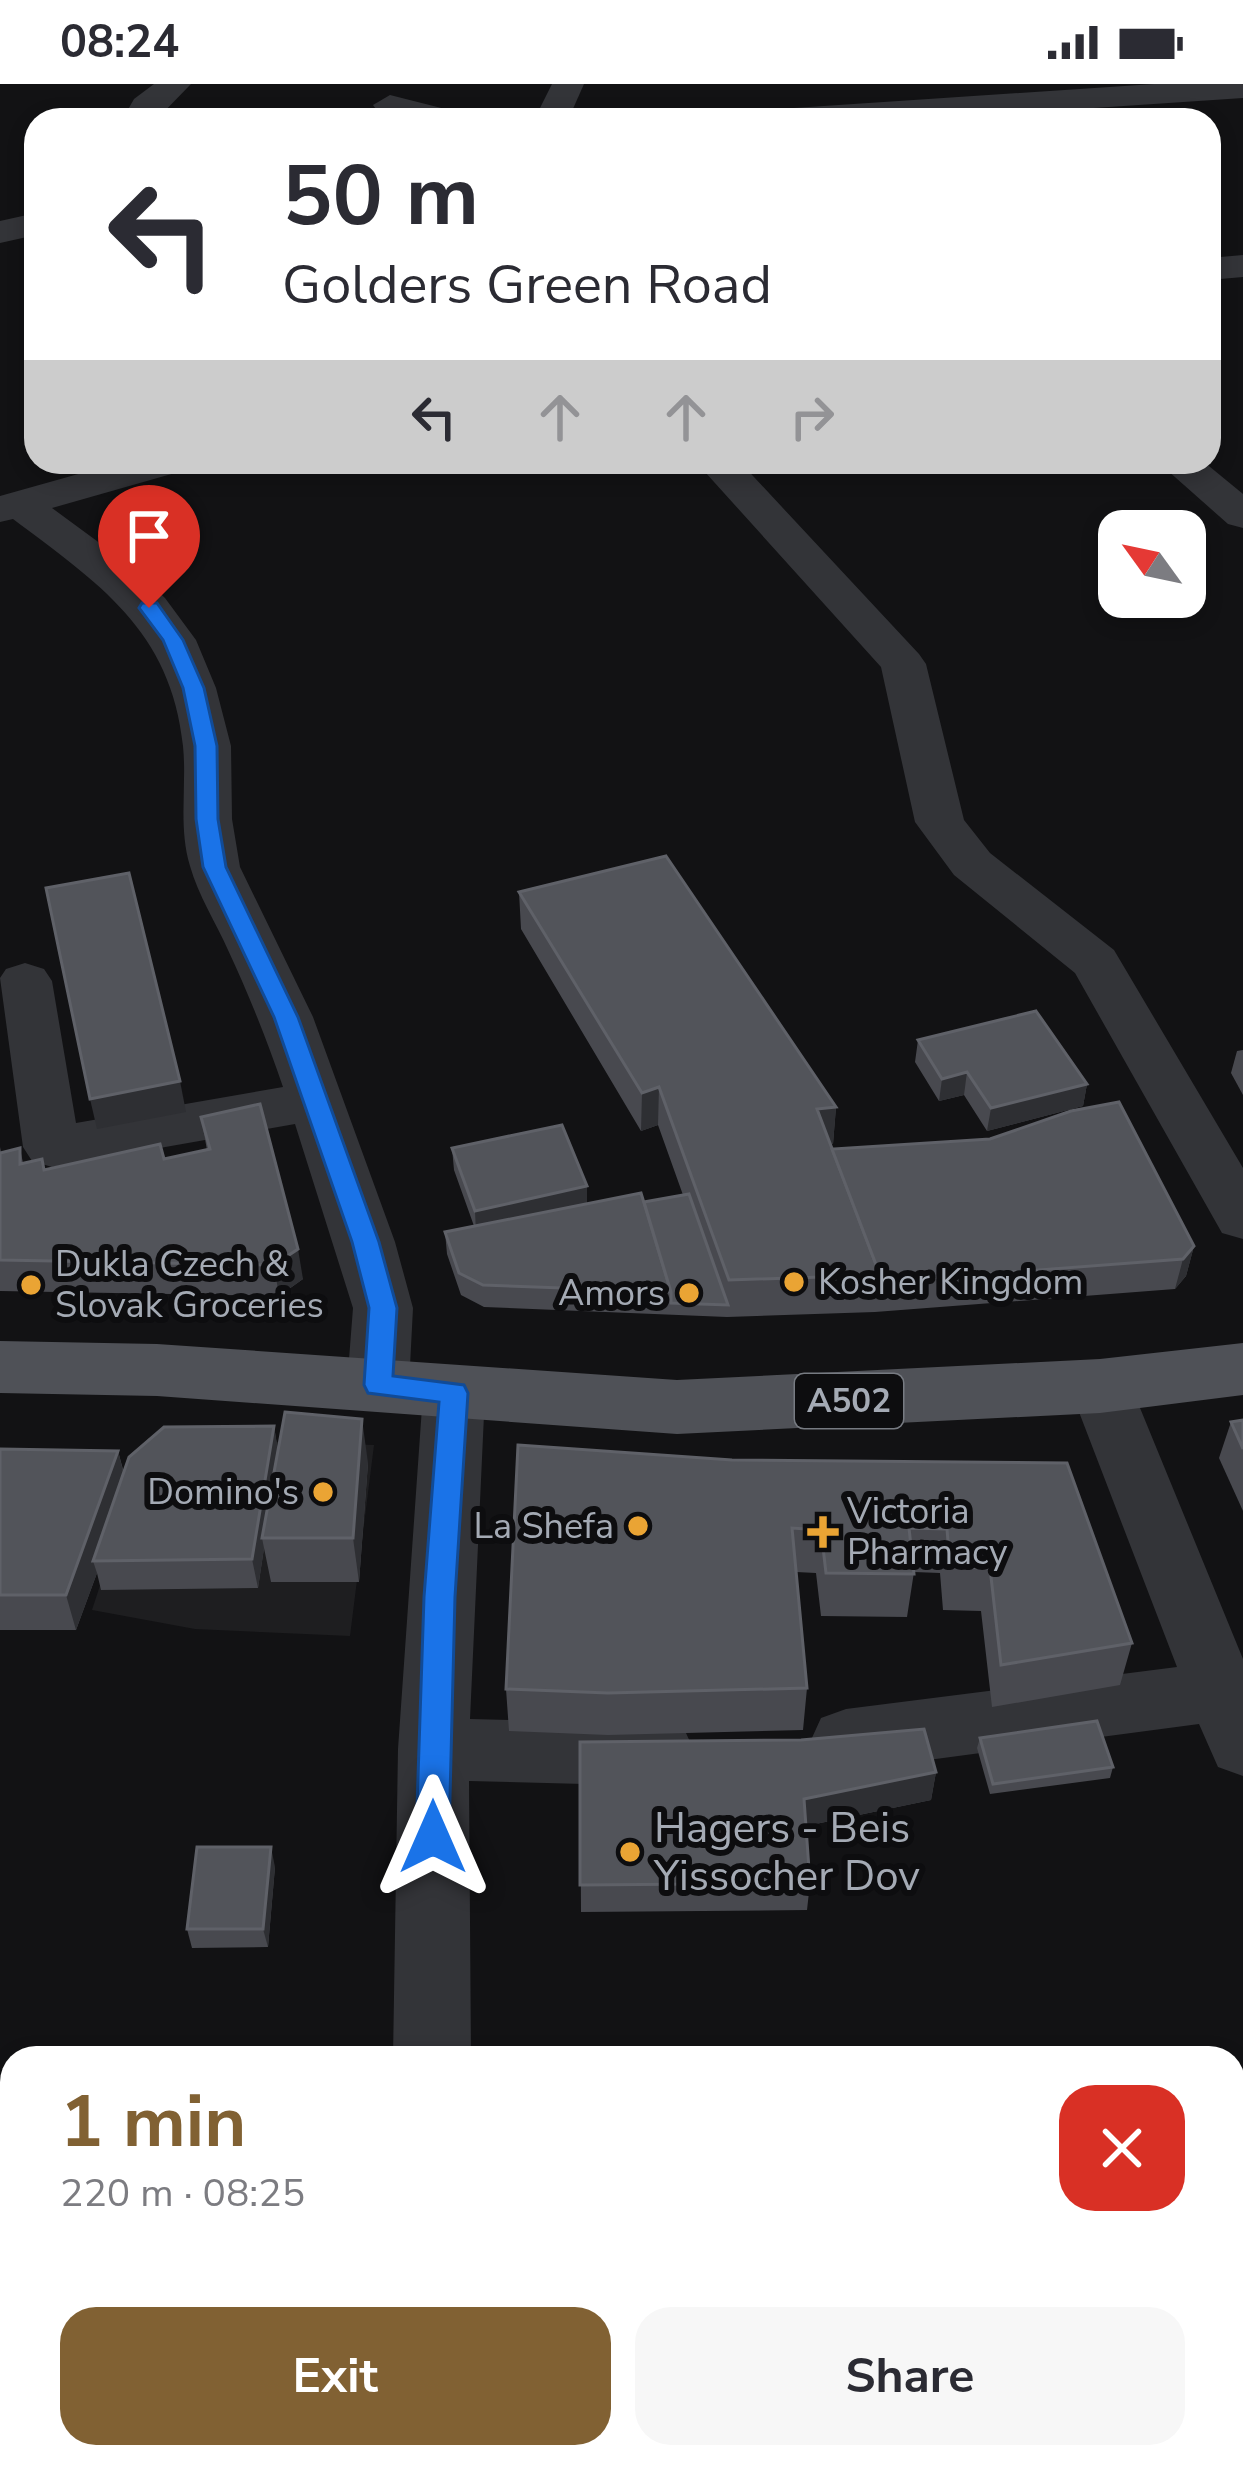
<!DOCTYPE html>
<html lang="en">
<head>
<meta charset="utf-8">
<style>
  body { margin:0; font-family:"Nunito Sans",sans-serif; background:#f7f7f7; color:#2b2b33; height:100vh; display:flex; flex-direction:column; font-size:45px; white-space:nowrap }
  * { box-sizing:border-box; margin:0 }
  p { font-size:39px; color:#7c7c81 }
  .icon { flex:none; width:66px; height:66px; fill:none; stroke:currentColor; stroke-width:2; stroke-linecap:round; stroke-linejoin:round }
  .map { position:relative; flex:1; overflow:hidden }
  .details { position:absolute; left:0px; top:1962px; width:1245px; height:423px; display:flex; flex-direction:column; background:#fff; border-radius:36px 36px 0 0; box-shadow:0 6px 18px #0003 }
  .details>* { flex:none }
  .banner { position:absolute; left:24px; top:24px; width:1197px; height:366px; border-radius:36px; box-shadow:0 6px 18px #0003; background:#fff; color:#2b2b33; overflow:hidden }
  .needle { width:78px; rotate:303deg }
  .buttons { position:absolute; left:1098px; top:426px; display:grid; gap:24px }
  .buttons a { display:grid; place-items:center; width:108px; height:108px; border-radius:24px; background:#fff; box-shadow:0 6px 18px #0003; font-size:60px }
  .pin { position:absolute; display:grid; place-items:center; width:102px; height:102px; color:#fff; margin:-123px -51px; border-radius:50% 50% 50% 0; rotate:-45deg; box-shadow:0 0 12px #0007 }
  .pin .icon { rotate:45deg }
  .me { position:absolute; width:132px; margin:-66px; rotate:0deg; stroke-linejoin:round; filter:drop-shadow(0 0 9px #0008) }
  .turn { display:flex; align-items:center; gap:42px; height:252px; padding:0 60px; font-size:54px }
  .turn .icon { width:156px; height:156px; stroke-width:2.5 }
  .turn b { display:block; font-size:84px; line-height:102px }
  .lanes { display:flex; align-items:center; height:114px; padding:0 60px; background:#0003; justify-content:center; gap:60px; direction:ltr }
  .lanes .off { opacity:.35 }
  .round { display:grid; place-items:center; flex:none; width:126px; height:126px; border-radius:36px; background:#f7f7f7 }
  .overview { display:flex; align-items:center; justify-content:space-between; height:204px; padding:0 60px }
  h1 { font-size:72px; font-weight:700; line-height:90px; color:#816133 }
  .primary-button { display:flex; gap:24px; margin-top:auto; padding:24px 60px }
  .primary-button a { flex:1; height:138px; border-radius:36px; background:#816133; color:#fff; font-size:48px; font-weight:700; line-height:138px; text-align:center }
  .primary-button a+a { background:#f7f7f7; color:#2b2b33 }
  .status { display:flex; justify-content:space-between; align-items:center; height:84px; padding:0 60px; background:#fff; direction:ltr }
  .status svg { height:33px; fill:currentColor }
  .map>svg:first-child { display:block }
  .built { fill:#1e1e20 }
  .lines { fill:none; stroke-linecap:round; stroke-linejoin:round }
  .minor { fill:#333438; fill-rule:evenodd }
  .major { fill:#4f5157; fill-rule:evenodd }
  .wall { fill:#48494f }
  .shaded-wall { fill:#2e2f33 }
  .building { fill:#52545a; stroke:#5f6168; stroke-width:3 }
  .route { fill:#1a73e8; stroke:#114b97; stroke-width:3 }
  .poi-dot { fill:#eaa434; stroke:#0d0d0f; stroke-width:4.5 }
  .labels { text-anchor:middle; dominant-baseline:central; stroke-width:12; stroke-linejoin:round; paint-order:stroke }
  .shield { fill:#0d0d0f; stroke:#777b82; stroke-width:3 }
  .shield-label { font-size:33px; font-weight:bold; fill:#a4aab4 }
  .poi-label { font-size:36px; fill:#a4aab4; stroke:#0d0d0f; text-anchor:start }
  .near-poi-label { font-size:42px; fill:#a4aab4; stroke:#0d0d0f; text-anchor:start }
</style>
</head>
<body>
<div class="status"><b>08:24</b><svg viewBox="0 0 49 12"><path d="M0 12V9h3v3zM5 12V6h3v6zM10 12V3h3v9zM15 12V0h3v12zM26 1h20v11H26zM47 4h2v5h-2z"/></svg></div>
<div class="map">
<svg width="1243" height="2384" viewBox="0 0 1243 2384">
  <rect width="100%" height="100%" fill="#121214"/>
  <polygon class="built" points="148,1354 374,1361 350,1552 195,1545 92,1526"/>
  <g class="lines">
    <g class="minor">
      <polygon points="154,0 191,0 156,36 122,36 134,15"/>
      <polygon points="552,0 584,0 568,36 534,36"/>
      <polygon points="1154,0 1243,0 1243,14 914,36 747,36 764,26"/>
      <polygon points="390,11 461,29 466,36 409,36 378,28 373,21"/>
      <polygon points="36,129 36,151 0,159 0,137"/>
      <polygon points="1243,171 1243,193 1209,196 1209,174"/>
      <path d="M121,378H188L182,387L52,424L135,485L165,514L196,556L216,604L231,662L232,735L240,783L313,933L395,1158L413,1224L409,1301L400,1318L378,1325L356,1318L347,1301L353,1224L295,1040L52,1083L32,1077L23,1063L0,894L6,885L25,879L44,885L52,897L76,1039L283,1003C267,956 249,911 228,866C216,839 198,811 190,782C178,742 187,702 183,662C171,546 98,499 13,435L0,438V412Z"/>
      <polygon points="696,378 740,378 919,570 926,580 964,736 990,769 1114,866 1243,1084 1243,1155 1222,1149 1075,889 954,791 915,738 881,583"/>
      <polygon points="1158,378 1204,378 1243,410 1243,444 1228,440"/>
      <polygon points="1100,1278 1122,1285 1131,1302 1243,1575 1243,1692 1218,1683 1199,1640 846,1687 821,1678 811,1656 821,1634 846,1625 1177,1583 1069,1302 1078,1285"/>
      <polygon points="454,1285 476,1292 485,1309 470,1635 661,1640 686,1649 696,1671 686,1693 661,1702 469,1697 471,1974 393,1974 398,1665 423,1309 432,1292"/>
      <polygon points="389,2373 475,2373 476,2384 388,2384"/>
    </g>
    <polygon class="major" points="0,1257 157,1260 677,1296 1100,1275 1243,1259 1243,1311 1100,1329 677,1350 157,1312 0,1309"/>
  </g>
  <g class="wall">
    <polygon points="519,808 836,1023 833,1060 830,1060 832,1065 1194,1162 1186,1192 1175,1205 875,1228 727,1233 484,1223 461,1211 447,1170 445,1148 474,1142 454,1086 452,1064 587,1102 587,1119 644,1118 683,1111 658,1041 641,1047 521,845"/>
    <polygon points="918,956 1087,1000 1083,1022 987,1047 964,1011 939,1017 915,978"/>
    <polygon points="1243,966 1243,1011 1231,989 1237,967"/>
    <polygon points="201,1033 303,1195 279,1212 0,1207 0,1063 1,1068 20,1064 23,1079 45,1086 164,1075 207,1066"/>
    <polygon points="1243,1336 1243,1427 1219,1374 1231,1338"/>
    <polygon points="274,1342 278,1368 368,1379 359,1498 271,1498 264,1464 258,1504 101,1506 97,1489 76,1546 0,1546 0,1365 118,1367 124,1389"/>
    <polygon points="732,1376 1067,1379 1132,1559 1120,1601 992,1623 981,1527 943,1526 940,1489 914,1488 907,1533 821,1532 816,1489 796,1488 807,1604 803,1646 608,1651 509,1647 506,1605"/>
    <polygon points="980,1654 1113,1683 1110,1694 990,1710 977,1664"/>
    <polygon points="580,1658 936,1688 931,1716 806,1742 810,1799 807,1826 581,1828"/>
    <polygon points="275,1783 268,1863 192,1864 187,1845"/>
  </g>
  <g class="shaded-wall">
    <polygon points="967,988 964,1011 939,1017 942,995"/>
    <polygon points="180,997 186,1028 97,1045 90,1015"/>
    <polygon points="1087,1000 1083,1022 987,1047 991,1024"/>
    <polygon points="659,1003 658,1041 641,1047 642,1009"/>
    <polygon points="836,1023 833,1060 814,1063 817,1025"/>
    <polygon points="587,1102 587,1124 476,1149 475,1127"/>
    <polygon points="1194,1162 1186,1192 1175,1205 1183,1175"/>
    <polygon points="298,1165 303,1195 279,1212 274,1181"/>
    <polygon points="362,1335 368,1379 359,1498 353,1454"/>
    <polygon points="274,1342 279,1372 262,1454 264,1464 258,1504 252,1475"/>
    <polygon points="118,1367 127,1403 93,1477 97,1489 76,1546 66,1511"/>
    <polygon points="936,1688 931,1716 801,1743 804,1715"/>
    <polygon points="271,1763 275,1783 268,1863 263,1845"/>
  </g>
  <g class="building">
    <polygon points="666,772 836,1023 817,1025 880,1191 729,1196 659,1003 642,1009 519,808"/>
    <polygon points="129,789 180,997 90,1015 46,804"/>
    <polygon points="1036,927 1087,1000 991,1024 967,988 942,995 918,956"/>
    <polygon points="1119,1018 1194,1162 1183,1175 879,1198 880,1191 832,1065 990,1055 1071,1027"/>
    <polygon points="260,1020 298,1165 274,1181 0,1176 0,1069 20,1064 20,1080 42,1075 44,1086 160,1060 164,1075 210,1065 201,1033"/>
    <polygon points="562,1041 587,1102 475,1127 452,1064"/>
    <polygon points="641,1109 671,1208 483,1201 459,1189 445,1148"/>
    <polygon points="689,1110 728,1221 671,1219 671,1208 644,1118"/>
    <polygon points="285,1328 362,1335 353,1454 262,1454"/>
    <polygon points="1243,1336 1243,1365 1231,1338"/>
    <polygon points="274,1342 252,1475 93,1477 129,1373 164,1343"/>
    <polygon points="518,1361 732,1376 1067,1379 1132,1559 1001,1581 990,1484 950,1483 947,1445 909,1444 914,1490 826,1489 821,1446 792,1444 807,1604 608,1609 506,1605"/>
    <polygon points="0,1365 118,1367 66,1511 0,1511"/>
    <polygon points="1097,1637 1113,1683 993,1700 980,1654"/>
    <polygon points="924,1645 936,1688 804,1715 810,1799 580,1801 580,1658 801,1656"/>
    <polygon points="197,1763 271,1763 263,1845 187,1845"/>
  </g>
  <polygon class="route" points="142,519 157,519 183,556 204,604 217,662 218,735 226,783 298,933 379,1158 397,1224 393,1292 464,1301 468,1309 455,1513 449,1753 444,1764 433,1768 421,1764 416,1753 424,1513 439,1318 368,1309 364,1301 369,1224 352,1158 274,933 203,783 196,735 195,662 183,604 163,556 139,524"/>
  <g class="poi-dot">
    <circle cx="794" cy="1198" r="12"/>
    <circle cx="31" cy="1201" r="12"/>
    <circle cx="689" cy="1209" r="12"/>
    <circle cx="323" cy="1408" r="12"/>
    <circle cx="638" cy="1442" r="12"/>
    <path d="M817 1430h12v12h12v12h-12v12h-12v-12h-12v-12h12z"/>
    <circle cx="630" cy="1768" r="12"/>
  </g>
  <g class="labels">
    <rect class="shield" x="795" y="1290" width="108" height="54" rx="9"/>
    <g class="shield-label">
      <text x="849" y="1317">A502</text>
    </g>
    <g class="poi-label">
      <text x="55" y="1180">Dukla Czech &amp;<tspan x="55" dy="41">Slovak Groceries</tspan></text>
      <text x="818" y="1198">Kosher Kingdom</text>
      <text x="665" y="1209" text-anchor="end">Amors</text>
      <text x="299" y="1408" text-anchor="end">Domino's</text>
      <text x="847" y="1427">Victoria<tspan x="847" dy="41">Pharmacy</tspan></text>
      <text x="614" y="1442" text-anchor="end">La Shefa</text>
    </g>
    <g class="near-poi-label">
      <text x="654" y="1744">Hagers - Beis<tspan x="654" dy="48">Yissocher Dov</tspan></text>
    </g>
  </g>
</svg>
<div class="buttons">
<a><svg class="needle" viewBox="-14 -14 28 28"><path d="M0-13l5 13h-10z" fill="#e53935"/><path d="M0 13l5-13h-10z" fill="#7c7c81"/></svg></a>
</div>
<div class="pin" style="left:149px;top:524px;background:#d93025"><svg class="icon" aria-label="arrive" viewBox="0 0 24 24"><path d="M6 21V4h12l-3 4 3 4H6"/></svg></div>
<svg class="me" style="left:433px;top:1753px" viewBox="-20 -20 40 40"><path d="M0-17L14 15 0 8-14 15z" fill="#1a73e8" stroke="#fff" stroke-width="4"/></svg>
<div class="banner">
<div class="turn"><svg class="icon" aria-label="left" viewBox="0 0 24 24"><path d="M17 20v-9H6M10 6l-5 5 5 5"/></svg><div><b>50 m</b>Golders Green Road</div></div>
<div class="lanes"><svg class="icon" aria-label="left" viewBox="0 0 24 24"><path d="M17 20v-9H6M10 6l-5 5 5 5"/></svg><svg class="icon off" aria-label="ahead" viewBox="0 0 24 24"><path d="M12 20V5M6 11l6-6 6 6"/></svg><svg class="icon off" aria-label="ahead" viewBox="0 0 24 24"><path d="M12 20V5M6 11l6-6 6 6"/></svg><svg class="icon off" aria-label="right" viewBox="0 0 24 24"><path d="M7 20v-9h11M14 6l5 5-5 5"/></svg></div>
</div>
<section class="details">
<div class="overview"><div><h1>1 min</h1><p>220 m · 08:25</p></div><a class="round" style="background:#d93025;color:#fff"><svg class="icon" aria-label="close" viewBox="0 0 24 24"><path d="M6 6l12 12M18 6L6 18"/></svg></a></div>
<div class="primary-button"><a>Exit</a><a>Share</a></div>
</section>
</div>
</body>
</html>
